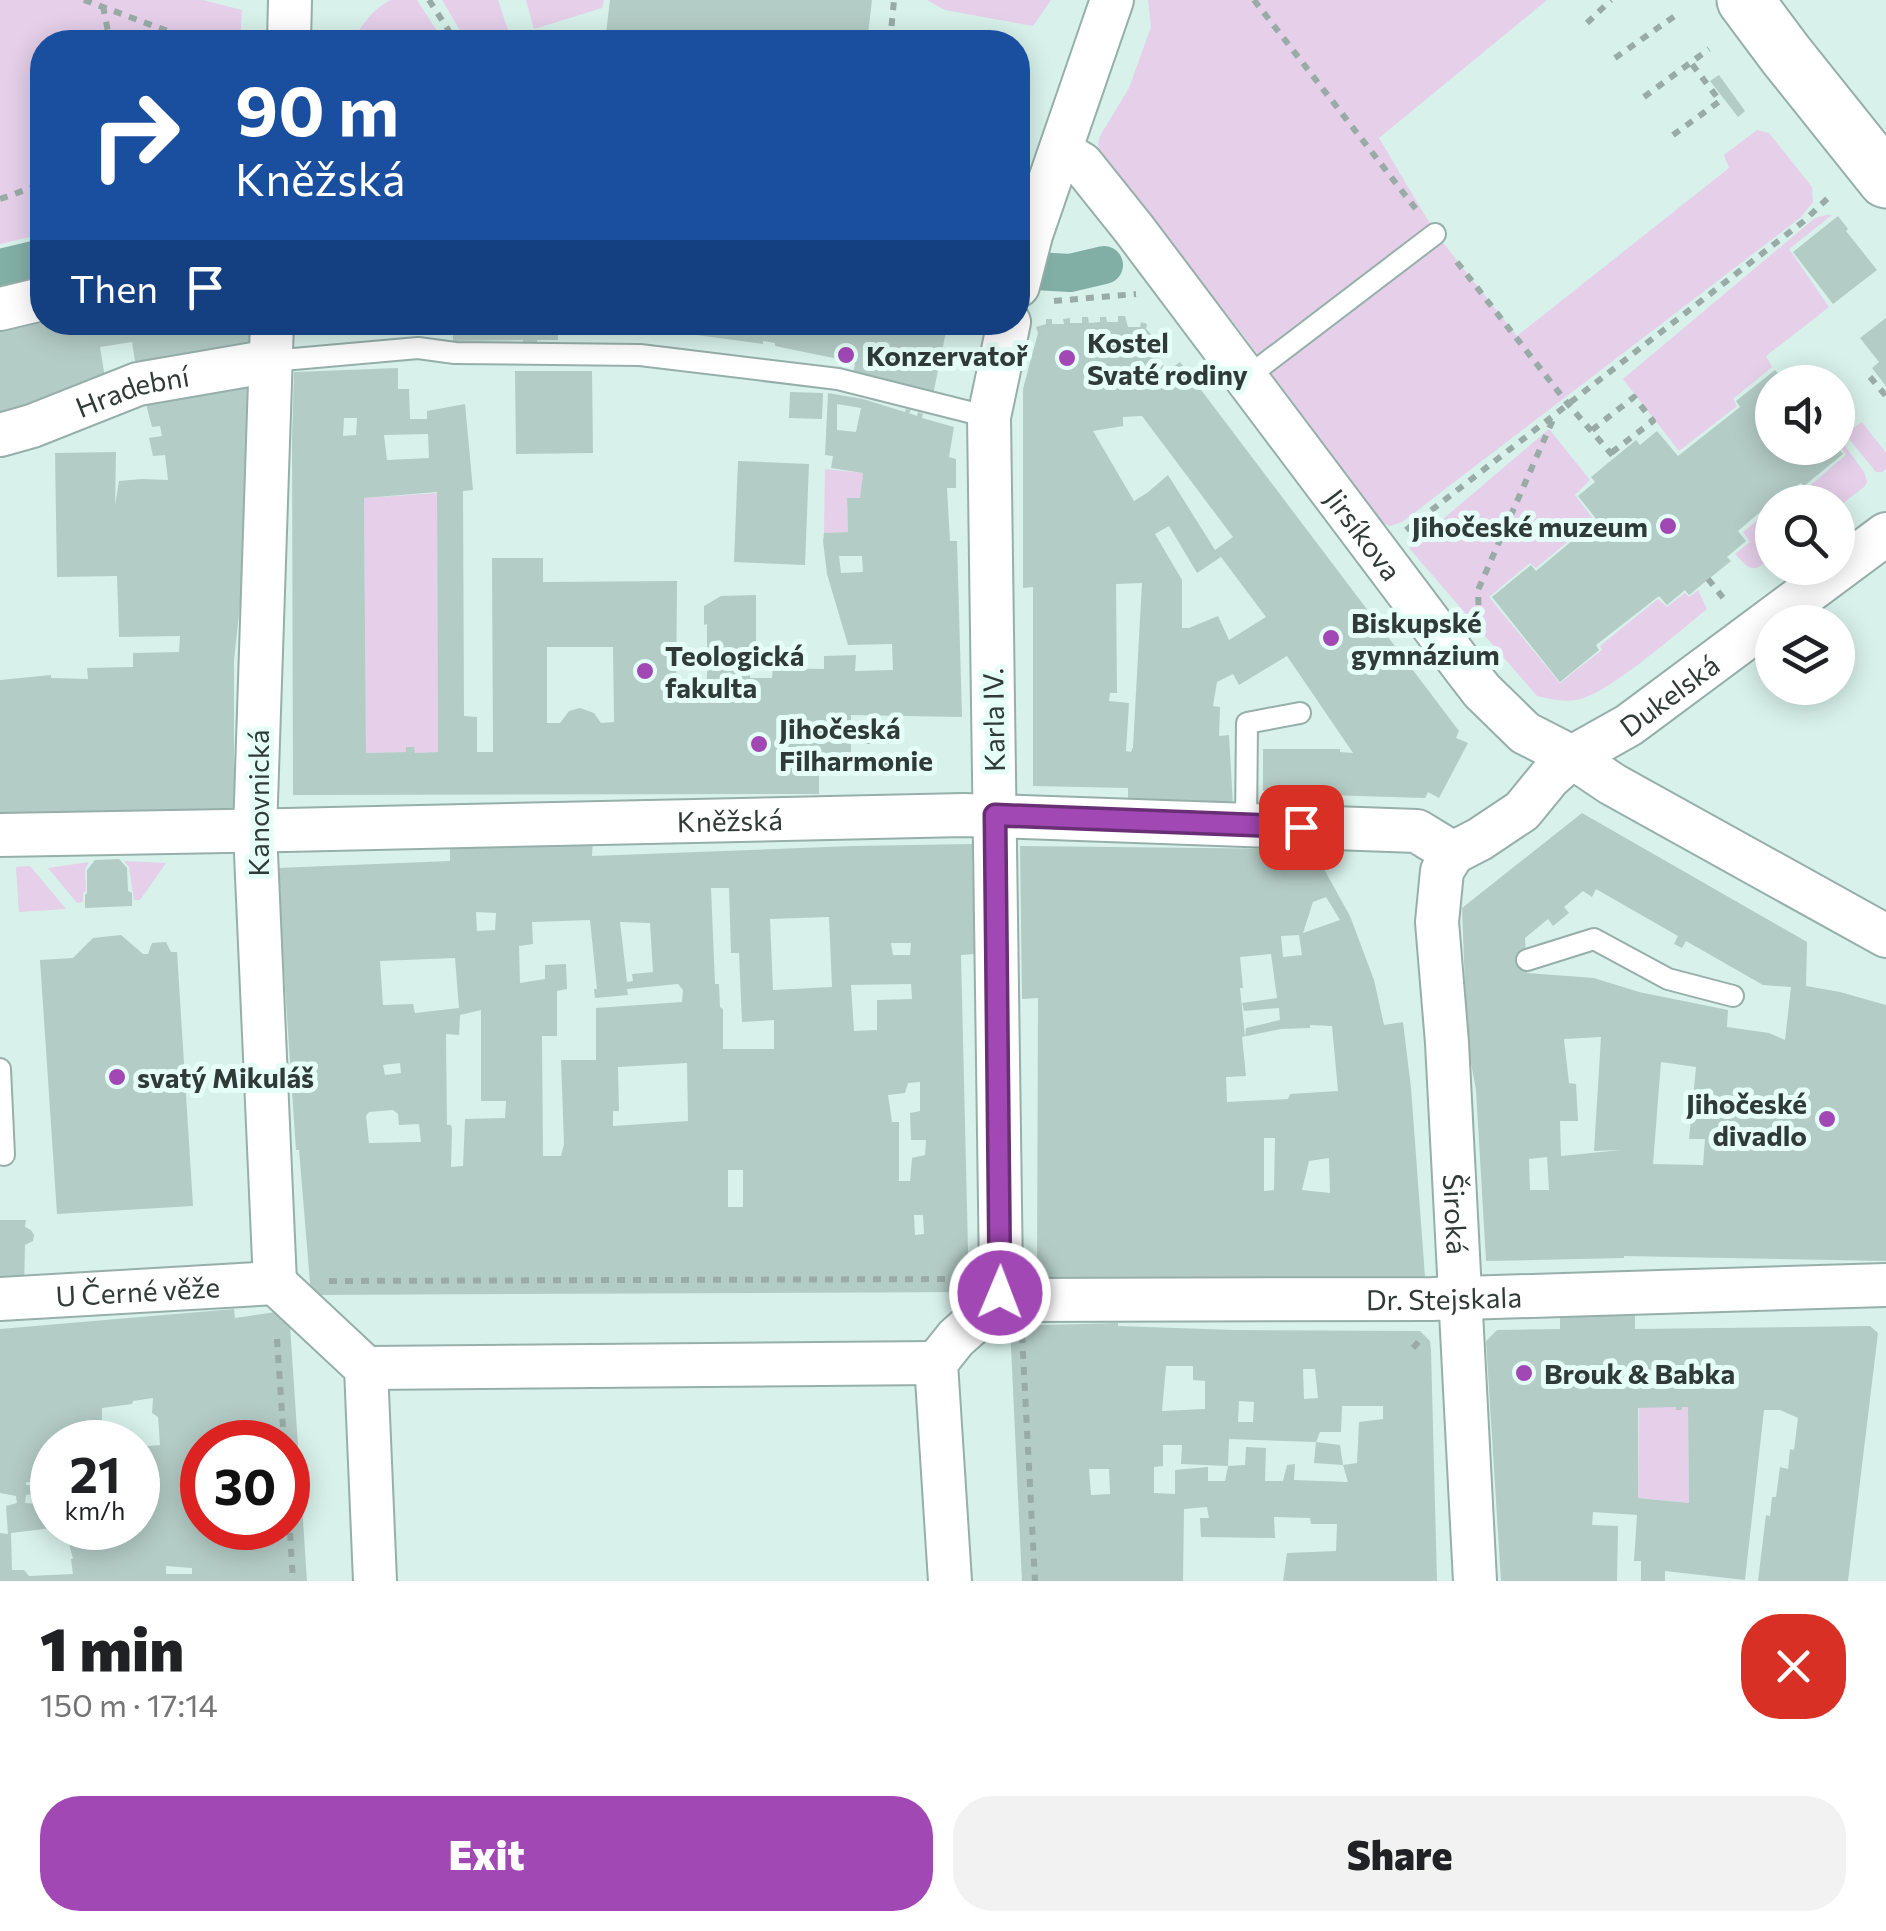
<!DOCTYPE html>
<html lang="en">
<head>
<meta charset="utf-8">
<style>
  body { margin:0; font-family:Commissioner,sans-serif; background:#f2f2f2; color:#202124; height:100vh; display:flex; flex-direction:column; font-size:38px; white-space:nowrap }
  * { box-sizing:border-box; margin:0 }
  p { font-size:32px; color:#757577 }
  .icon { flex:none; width:55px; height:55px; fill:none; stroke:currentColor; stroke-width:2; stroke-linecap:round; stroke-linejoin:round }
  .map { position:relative; height:1581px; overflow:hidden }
  .sheet { display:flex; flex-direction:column; background:#fff; flex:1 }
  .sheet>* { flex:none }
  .banner { position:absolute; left:30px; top:30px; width:1000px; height:305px; border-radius:40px; box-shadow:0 5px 25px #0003; background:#1a4fa0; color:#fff; overflow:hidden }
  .fabs { position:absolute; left:1755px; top:365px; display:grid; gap:20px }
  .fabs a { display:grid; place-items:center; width:100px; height:100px; border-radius:50%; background:#fff; box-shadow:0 5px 25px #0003; font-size:50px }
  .speed { position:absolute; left:30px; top:1420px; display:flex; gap:20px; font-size:50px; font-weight:700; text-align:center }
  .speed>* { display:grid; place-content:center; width:130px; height:130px; border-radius:50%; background:#fff; box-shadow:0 5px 25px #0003; line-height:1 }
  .speed small { font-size:25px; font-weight:400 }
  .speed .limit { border:15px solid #d22; background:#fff; color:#111 }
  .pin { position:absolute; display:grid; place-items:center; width:85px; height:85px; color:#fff; margin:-42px; border-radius:20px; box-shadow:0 5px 15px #0006 }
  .me { position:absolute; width:110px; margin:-55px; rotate:1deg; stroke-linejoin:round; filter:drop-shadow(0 0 8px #0008) }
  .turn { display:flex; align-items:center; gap:35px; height:210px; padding:0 40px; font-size:45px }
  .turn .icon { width:130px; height:130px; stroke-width:2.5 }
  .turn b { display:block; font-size:70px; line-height:85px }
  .then { display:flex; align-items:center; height:95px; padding:0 40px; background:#0003; gap:20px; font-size:38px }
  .round { display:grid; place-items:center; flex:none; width:105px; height:105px; border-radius:40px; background:#f2f2f2 }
  .head { display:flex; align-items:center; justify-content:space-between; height:170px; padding:0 40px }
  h1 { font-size:60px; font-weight:800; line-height:75px }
  .cta { display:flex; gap:20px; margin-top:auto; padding:20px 40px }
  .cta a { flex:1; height:115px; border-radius:40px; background:#a148b4; color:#fff; font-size:40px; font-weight:800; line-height:115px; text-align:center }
  .cta a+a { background:#f2f2f2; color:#202124 }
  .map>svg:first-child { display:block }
  .green { fill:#e5cfe9 }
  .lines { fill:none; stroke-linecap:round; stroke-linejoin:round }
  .canal { stroke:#82afa5; stroke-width:38 }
  .building { fill:#b4ccc6; fill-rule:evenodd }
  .lane-casing { stroke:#97afa9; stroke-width:24 }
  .street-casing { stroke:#97afa9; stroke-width:46 }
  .secondary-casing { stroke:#97afa9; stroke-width:59 }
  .path { stroke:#98aba7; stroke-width:6; stroke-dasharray:8 8; stroke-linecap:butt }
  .lane { stroke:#fff; stroke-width:20 }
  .street { stroke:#fff; stroke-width:42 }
  .secondary { stroke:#fff; stroke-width:55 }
  .route-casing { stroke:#692f75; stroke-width:25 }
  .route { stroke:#a148b4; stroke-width:18 }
  .poi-dot { fill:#a148b4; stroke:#e5fef8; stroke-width:4 }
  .labels { text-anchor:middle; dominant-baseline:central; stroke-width:10; stroke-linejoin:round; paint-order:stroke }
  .poi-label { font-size:28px; font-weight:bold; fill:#303a37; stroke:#e5fef8; text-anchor:start }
  .street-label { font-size:28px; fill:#303a37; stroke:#e5fef8 }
</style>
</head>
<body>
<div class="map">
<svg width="1886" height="1581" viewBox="0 0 1886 1581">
  <rect width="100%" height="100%" fill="#d8f1eb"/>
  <g class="green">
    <polygon points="0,0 203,0 242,10 240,42 42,42 42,234 0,244"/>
    <path d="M390,0H417L444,42H353C362,23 372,11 390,0Z"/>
    <polygon points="442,0 498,0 511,39 499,42 467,42"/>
    <polygon points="526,0 604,0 602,8 534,29"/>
    <polygon points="927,0 1051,0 1033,26 945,10"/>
    <polygon points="1148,0 1547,0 1379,138 1436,234 1517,336 1729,168 1724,155 1757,130 1769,133 1812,187 1813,202 1800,218 1402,522 1390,526 1381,522 1241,332 1100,154 1098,144 1100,136 1129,88 1151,27"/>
    <polygon points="1826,215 1832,215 1789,249 1829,307 1766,356 1772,367 1733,399 1737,406 1679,451 1623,379 1815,218"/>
    <polygon points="1862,422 1886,453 1886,469 1882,472 1876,472 1845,434"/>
    <path d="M1549,429L1590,480L1575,495L1594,520L1536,568L1530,563L1489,597L1560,683L1602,650L1600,646L1658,599L1667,607L1685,593L1689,597L1698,590L1707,609C1679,631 1608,695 1576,700C1562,702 1550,699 1537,696L1409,548Z"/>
    <polygon points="1838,436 1864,472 1867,482 1864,487 1838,507 1838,502 1780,502 1800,486 1806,489 1846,455 1838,443"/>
    <polygon points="825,469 863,473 860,498 847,498 848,532 824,533"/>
    <polygon points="437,493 438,752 415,753 414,748 407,747 406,752 366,753 364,498"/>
    <path d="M1772,508V557C1753,573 1752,572 1735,554L1750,542L1743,532Z"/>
    <polygon points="124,861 166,863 140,900 134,900 129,867"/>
    <polygon points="89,862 85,869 86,891 83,893 83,902 77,903 48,868"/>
    <polygon points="30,866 66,909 19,912 16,867"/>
    <polygon points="1639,1407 1676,1407 1682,1410 1682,1407 1688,1407 1689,1503 1638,1498"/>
  </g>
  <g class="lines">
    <g class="canal">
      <polyline points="0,268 42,258"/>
      <polyline points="1018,270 1070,273 1104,265"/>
    </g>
  </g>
  <g class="building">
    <polygon points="610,0 872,0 867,42 717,42 718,37 659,31 658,42 605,42"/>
    <polygon points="1719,75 1745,111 1738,117 1710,81"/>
    <polygon points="1838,216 1848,229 1846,231 1877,270 1833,304 1793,252"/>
    <polygon points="42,314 42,322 250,322 251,358 137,374 132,342 100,347 106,384 0,416 0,324"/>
    <path d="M1118,316H1125L1128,327H1140L1141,322L1147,324L1146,329L1154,337L1157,334L1160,339L1156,342V353L1161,354L1159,360L1167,372L1180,362L1459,731L1456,738L1468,743L1439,798L1428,792L1425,798L1326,795V792L1263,791V749H1340V752L1353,753L1287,656L1239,685L1233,674L1217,682L1213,706L1220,707L1219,736L1229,735L1233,805L1173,804L1172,800H1128V788L1033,786V587L1023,588V389L1038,333L1036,327L1046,324V319H1052V324H1064L1063,319L1070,318V323H1082V317H1088L1089,323L1100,322V317H1106L1107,322H1118ZM1142,416L1233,537L1215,550L1168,475L1147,493L1134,501L1093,431L1123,426V417ZM1169,526L1197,573L1221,557L1266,617L1229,640L1218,616L1189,628H1182V580L1155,534ZM1142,583L1133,747L1131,752L1126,751L1129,703L1109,701L1110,693H1117L1116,584Z"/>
    <polygon points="1886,318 1886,386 1872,368 1879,362 1860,338"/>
    <polygon points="453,322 948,322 933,395 852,376 855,365 853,362 775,346 775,343 763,341 763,344 682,333 682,331 670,329 670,332 590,327 588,332 576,332 576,328 558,329 558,340 537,340 537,343 523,343 523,340 453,341"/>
    <path d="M398,368V389H409L410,419H427V411L465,404L473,490L463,491L464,716L477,717V752H493L492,558H543V582L677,581L676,696H707V624L704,625V606L721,596L756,595V650H750V678H772L773,668L824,669V656L856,655L855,671L893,670L892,644L848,645L827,574L823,541L824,533L848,532L847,498H860L863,473L831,468L833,456L825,455L828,393L863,399L905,412L906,409L911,410L909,413L917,416L918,412L923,414L922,418L954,427L949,457L956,459V488H947L950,541H957L962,717L851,715V772H819V794L293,795L292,436L294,372ZM837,404L861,408L856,432L837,430ZM344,418H357L356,435L343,436ZM428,434L429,458L387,460L384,435ZM437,492L438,752L415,753L414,747H406V752L366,753L364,498ZM839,556H862L863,572L841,573ZM547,647H613L614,722L601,723L594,713L580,708L569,711L560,723H547Z"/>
    <polygon points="1775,370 1786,382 1772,382 1772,448 1838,448 1843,454 1804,486 1801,483 1772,502 1738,531 1746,541 1727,557 1731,561 1689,595 1685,590 1667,605 1659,596 1596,645 1599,650 1560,682 1492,597 1531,565 1536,571 1597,520 1578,496 1595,482 1591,477 1636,440 1640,445 1657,431 1678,456 1740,407 1736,401"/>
    <polygon points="515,371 592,371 593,453 516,454"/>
    <polygon points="251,378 250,493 244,493 241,585 242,586 234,660 234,813 0,816 0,680 51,675 51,678 88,679 87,668 133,667 133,653 179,652 180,636 119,637 117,576 57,577 55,453 116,452 115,505 119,481 142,479 168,480 165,455 153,456 149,438 162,436 160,426 152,427 142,389"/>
    <polygon points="790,392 823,393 822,419 789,418"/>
    <polygon points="738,461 809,464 805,565 734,562"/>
    <path d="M1582,813L1807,942L1806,986L1840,992L1886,1005V1261L1624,1256V1258L1486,1261L1476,1090L1467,1042L1462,908ZM1596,889L1678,936L1674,944L1682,948L1686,941L1763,985L1791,987L1785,1040L1769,1033L1727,1027L1728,1010L1639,992L1594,978L1527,973L1525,938L1548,919L1553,926L1569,913L1564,907L1583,891L1592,897ZM1601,1037L1594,1151L1621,1150L1561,1156L1560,1121H1578L1576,1084L1569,1083L1564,1039ZM1661,1062L1696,1067L1689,1139H1705L1703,1165L1653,1164ZM1547,1157L1549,1190H1530L1529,1159Z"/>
    <path d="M593,837L592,856L853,846L972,844L975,954L961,955L969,1292L311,1295L299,1150H296L277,868L450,861V842ZM711,888H729L731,953H739L742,1022L774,1020V1049H723V1009L720,1007L719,984H715ZM476,912L496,913L495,930L477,931ZM829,917L832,987L773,990L770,919ZM590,920L597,989H594L595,998L628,995L627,989L678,984L683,990L682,1002L596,1008V1060H561L564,1144L561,1156H543L542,1036H557V991L567,989L566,964L545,965V979L520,983L519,946L533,944L532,922ZM620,922L650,923L653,972L632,974L633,981L627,982ZM891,943H911L910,955H893ZM455,958L459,1008L415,1013L413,1004L383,1005L380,961ZM911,984L912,999L877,1000V1030L854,1031L851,985ZM481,1010V1101H506L505,1118L465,1119L463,1166L451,1167L452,1129L451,1125H447L446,1034L459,1035L460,1015ZM400,1063L401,1073L385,1075L383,1065ZM687,1063L688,1121L613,1126V1111H619L618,1067ZM920,1082V1111L910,1113L911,1140H926L925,1155L912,1158L910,1181H899V1122H892L888,1095L905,1093L908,1083ZM393,1110L398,1114L399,1125L419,1124L421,1142L369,1143L366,1116L369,1112ZM728,1170H743V1207H728ZM914,1215H923L924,1234L915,1235Z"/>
    <path d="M1020,846L1302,849L1320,862L1350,916L1374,980L1384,1025L1403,1022L1411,1088L1425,1277L1037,1284L1038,998L1022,999ZM1326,897L1340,920L1303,933L1313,902ZM1299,935L1302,955L1283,957L1281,936ZM1271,954L1277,998L1242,1003L1244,1011L1279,1008L1280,1020L1246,1028L1245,1037L1240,988H1243L1240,957ZM1310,1025L1332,1026L1338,1091L1290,1094L1288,1099L1227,1102L1226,1077L1246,1076L1242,1037L1281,1029L1310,1028ZM1264,1138H1275L1274,1190L1264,1191ZM1329,1158L1330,1193L1302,1190L1309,1161Z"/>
    <polygon points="119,859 127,868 128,891 132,893 132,906 85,908 85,895 87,893 87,870 95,860"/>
    <polygon points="121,935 143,954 148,954 152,943 166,942 171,952 177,952 193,1206 57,1214 40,960 73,958 93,938"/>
    <polygon points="0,1220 26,1220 25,1227 31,1230 34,1235 33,1241 25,1245 24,1288 0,1287"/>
    <path d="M234,1309L235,1318L289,1310L307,1581H0V1533L8,1534L6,1506L17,1503L16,1496L0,1493V1329ZM153,1398L152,1413L158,1417L160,1445L138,1447V1528H65L73,1559H71L73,1574L29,1576L24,1570H12L11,1533L52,1528V1505L25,1503L26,1495L42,1493L45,1491L43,1486L26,1485V1482L52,1483V1442H74V1427L102,1426V1408L132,1404L133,1401ZM202,1442H288V1528H202ZM166,1566L192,1568V1574H166Z"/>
    <path d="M1635,1311V1329L1870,1326L1878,1333L1848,1581H1758L1766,1515L1770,1516L1772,1497H1776L1780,1467L1788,1469L1790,1449L1794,1450L1798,1418L1780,1410H1764L1745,1580L1665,1571V1581H1641V1561H1634L1637,1515L1593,1512L1592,1525L1618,1526L1617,1581H1501L1486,1341L1497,1330L1560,1329V1312ZM1676,1407V1410H1682V1407H1688L1689,1503L1638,1498V1408Z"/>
    <path d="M1118,1323V1326L1234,1330L1420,1331L1430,1341L1431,1350L1437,1581H1283L1287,1553L1336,1551L1337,1524H1311L1310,1518L1274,1517L1275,1538L1201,1537L1200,1518H1209L1207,1507L1184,1509L1183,1581H1022L1010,1326ZM1166,1366H1193V1380L1205,1381V1409L1162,1411ZM1303,1369H1315L1318,1398L1304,1399ZM1239,1401L1254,1402L1253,1422H1238ZM1342,1406H1383V1419L1359,1422L1357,1463L1343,1465L1348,1482L1294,1480L1295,1464L1287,1465L1283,1481H1265L1266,1448L1246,1447L1245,1465L1228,1466L1225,1481H1208V1467L1175,1470V1494L1154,1493V1467L1163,1466V1445H1182L1181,1464L1228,1466L1229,1439L1316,1442L1320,1432H1341ZM1089,1469H1109L1110,1494L1091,1495Z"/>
    <polygon points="1316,1442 1340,1445 1343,1465 1314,1463"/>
  </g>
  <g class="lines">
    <g class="lane-casing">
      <g id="lane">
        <polyline points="271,361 418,348 455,353 640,355 838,379 989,417"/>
        <polyline points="1246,378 1435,234"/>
        <polyline points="1246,825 1247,723 1300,713"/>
        <polyline points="1527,960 1594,939 1668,979 1733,996"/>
        <polyline points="0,1069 4,1155"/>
      </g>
    </g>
    <g class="street-casing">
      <g id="street">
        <polyline points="289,42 290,0"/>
        <path id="s1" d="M1061,151L1082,164L1134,229L1465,669L1482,691L1525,733L1572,757L1612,784L1886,936"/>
        <polyline points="1018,286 1031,235 1112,0"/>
        <polyline points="0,309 42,299"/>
        <polyline points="272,322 255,831 275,1283"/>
        <path id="s2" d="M0,435L32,426L138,384L271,361"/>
        <path id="s3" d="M0,835L286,830L964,815L1417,831L1453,853"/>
        <path id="s4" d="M1453,853L1442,871L1437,922L1447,1043L1475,1581"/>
        <path id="s5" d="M1453,853L1480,839L1522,811L1549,778L1572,757L1629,725L1886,534"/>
        <polyline points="275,1283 366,1368 375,1581"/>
        <path id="s6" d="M0,1299L275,1283"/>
        <polyline points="999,1300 1001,1276 989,417 1009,322"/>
        <path id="s7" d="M999,1300L1432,1299L1886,1285"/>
        <polyline points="366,1368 936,1363"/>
        <polyline points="950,1581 936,1363 956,1338 999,1300"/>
      </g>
    </g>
    <g class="secondary-casing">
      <polyline id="secondary" points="1745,0 1786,55 1886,180"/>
    </g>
    <g class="path">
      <polyline points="84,0 197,42"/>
      <polyline points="429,0 456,42"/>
      <polyline points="1254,0 1419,213"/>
      <polyline points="103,6 110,42"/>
      <polyline points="1587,23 1611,0"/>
      <polyline points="890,42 894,0"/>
      <polyline points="1615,58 1679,13"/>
      <polyline points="1644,97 1709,49"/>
      <polyline points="1673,135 1720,101 1691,63"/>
      <polyline points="0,199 42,184"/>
      <polyline points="1457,262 1568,404 1614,457"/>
      <polyline points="1054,301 1136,294"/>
      <polyline points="1870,377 1886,396"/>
      <polyline points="1592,430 1634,397 1653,421 1611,453"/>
      <polyline points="1406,530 1804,221 1829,197"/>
      <polyline points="1708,579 1724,599"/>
      <polyline points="1479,621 1478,590 1555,415"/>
      <polyline points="866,723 892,723"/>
      <polyline points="865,741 891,741"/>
      <polyline points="865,762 891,762"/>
      <polyline points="329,1281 962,1279"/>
      <polyline points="1022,1335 1035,1581"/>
      <polyline points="277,1339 284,1442"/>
      <polyline points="1413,1348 1423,1337"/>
      <polyline points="288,1501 293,1581"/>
    </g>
    <use href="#lane" class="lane"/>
    <use href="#street" class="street"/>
    <use href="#secondary" class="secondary"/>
  </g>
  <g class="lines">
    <g class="route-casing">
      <polyline id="route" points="1000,1293 995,815 1301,827"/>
    </g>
    <use href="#route" class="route"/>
  </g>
  <g class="poi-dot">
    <circle cx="846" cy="355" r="10"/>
    <circle cx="1067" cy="358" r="10"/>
    <circle cx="1668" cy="526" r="10"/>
    <circle cx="1331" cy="638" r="10"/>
    <circle cx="645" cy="671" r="10"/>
    <circle cx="759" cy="744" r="10"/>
    <circle cx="117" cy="1077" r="10"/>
    <circle cx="1827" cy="1119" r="10"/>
    <circle cx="1524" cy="1373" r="10"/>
  </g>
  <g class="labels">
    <g class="poi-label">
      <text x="1087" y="342">Kostel<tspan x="1087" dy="32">Svaté rodiny</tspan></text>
      <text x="866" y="355">Konzervatoř</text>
      <text x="1648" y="526" text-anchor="end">Jihočeské muzeum</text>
      <text x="1351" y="622">Biskupské<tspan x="1351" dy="32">gymnázium</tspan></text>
      <text x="665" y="655">Teologická<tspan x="665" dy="32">fakulta</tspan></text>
      <text x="779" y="728">Jihočeská<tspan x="779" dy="32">Filharmonie</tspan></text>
      <text x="137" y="1077">svatý Mikuláš</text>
      <text x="1807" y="1103" text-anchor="end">Jihočeské<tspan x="1807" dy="32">divadlo</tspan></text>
      <text x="1544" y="1373">Brouk &amp; Babka</text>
    </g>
    <g class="street-label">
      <text stroke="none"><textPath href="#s2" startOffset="140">Hradební</textPath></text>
      <text stroke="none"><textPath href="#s1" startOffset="490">Jirsíkova</textPath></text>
      <text stroke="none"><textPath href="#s5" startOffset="270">Dukelská</textPath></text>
      <text transform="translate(993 720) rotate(-91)">Karla IV.</text>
      <text transform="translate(258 803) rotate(-90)">Kanovnická</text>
      <text stroke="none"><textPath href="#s3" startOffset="730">Kněžská</textPath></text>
      <text stroke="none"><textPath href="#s4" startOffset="365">Široká</textPath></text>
      <text stroke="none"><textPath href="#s6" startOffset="138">U Černé věže</textPath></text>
      <text stroke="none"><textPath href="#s7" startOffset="445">Dr. Stejskala</textPath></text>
    </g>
  </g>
</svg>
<div class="fabs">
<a><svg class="icon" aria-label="sound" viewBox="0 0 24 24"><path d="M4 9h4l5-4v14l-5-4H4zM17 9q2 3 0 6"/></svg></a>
<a><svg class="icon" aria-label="search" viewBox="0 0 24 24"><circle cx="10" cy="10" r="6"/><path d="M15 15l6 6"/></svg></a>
<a><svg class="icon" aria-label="layers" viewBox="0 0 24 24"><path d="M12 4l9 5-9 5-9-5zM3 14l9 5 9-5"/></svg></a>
</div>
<div class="speed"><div>21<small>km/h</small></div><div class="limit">30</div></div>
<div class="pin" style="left:1301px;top:827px;background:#d93025"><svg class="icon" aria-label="arrive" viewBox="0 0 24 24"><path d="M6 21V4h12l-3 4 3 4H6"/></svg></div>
<svg class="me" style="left:1000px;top:1293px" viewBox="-20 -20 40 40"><circle r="17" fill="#a148b4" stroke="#fff" stroke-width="3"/><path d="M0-11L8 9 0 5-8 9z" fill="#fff"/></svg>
<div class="banner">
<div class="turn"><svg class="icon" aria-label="right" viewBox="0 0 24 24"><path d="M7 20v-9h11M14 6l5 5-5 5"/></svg><div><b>90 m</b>Kněžská</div></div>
<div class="then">Then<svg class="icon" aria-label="arrive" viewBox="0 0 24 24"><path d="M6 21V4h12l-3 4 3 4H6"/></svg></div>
</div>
</div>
<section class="sheet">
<div class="head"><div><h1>1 min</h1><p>150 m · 17:14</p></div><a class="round" style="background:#d93025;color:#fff"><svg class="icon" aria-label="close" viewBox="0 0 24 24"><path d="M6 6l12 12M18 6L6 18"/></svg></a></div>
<div class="cta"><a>Exit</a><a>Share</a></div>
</section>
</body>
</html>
